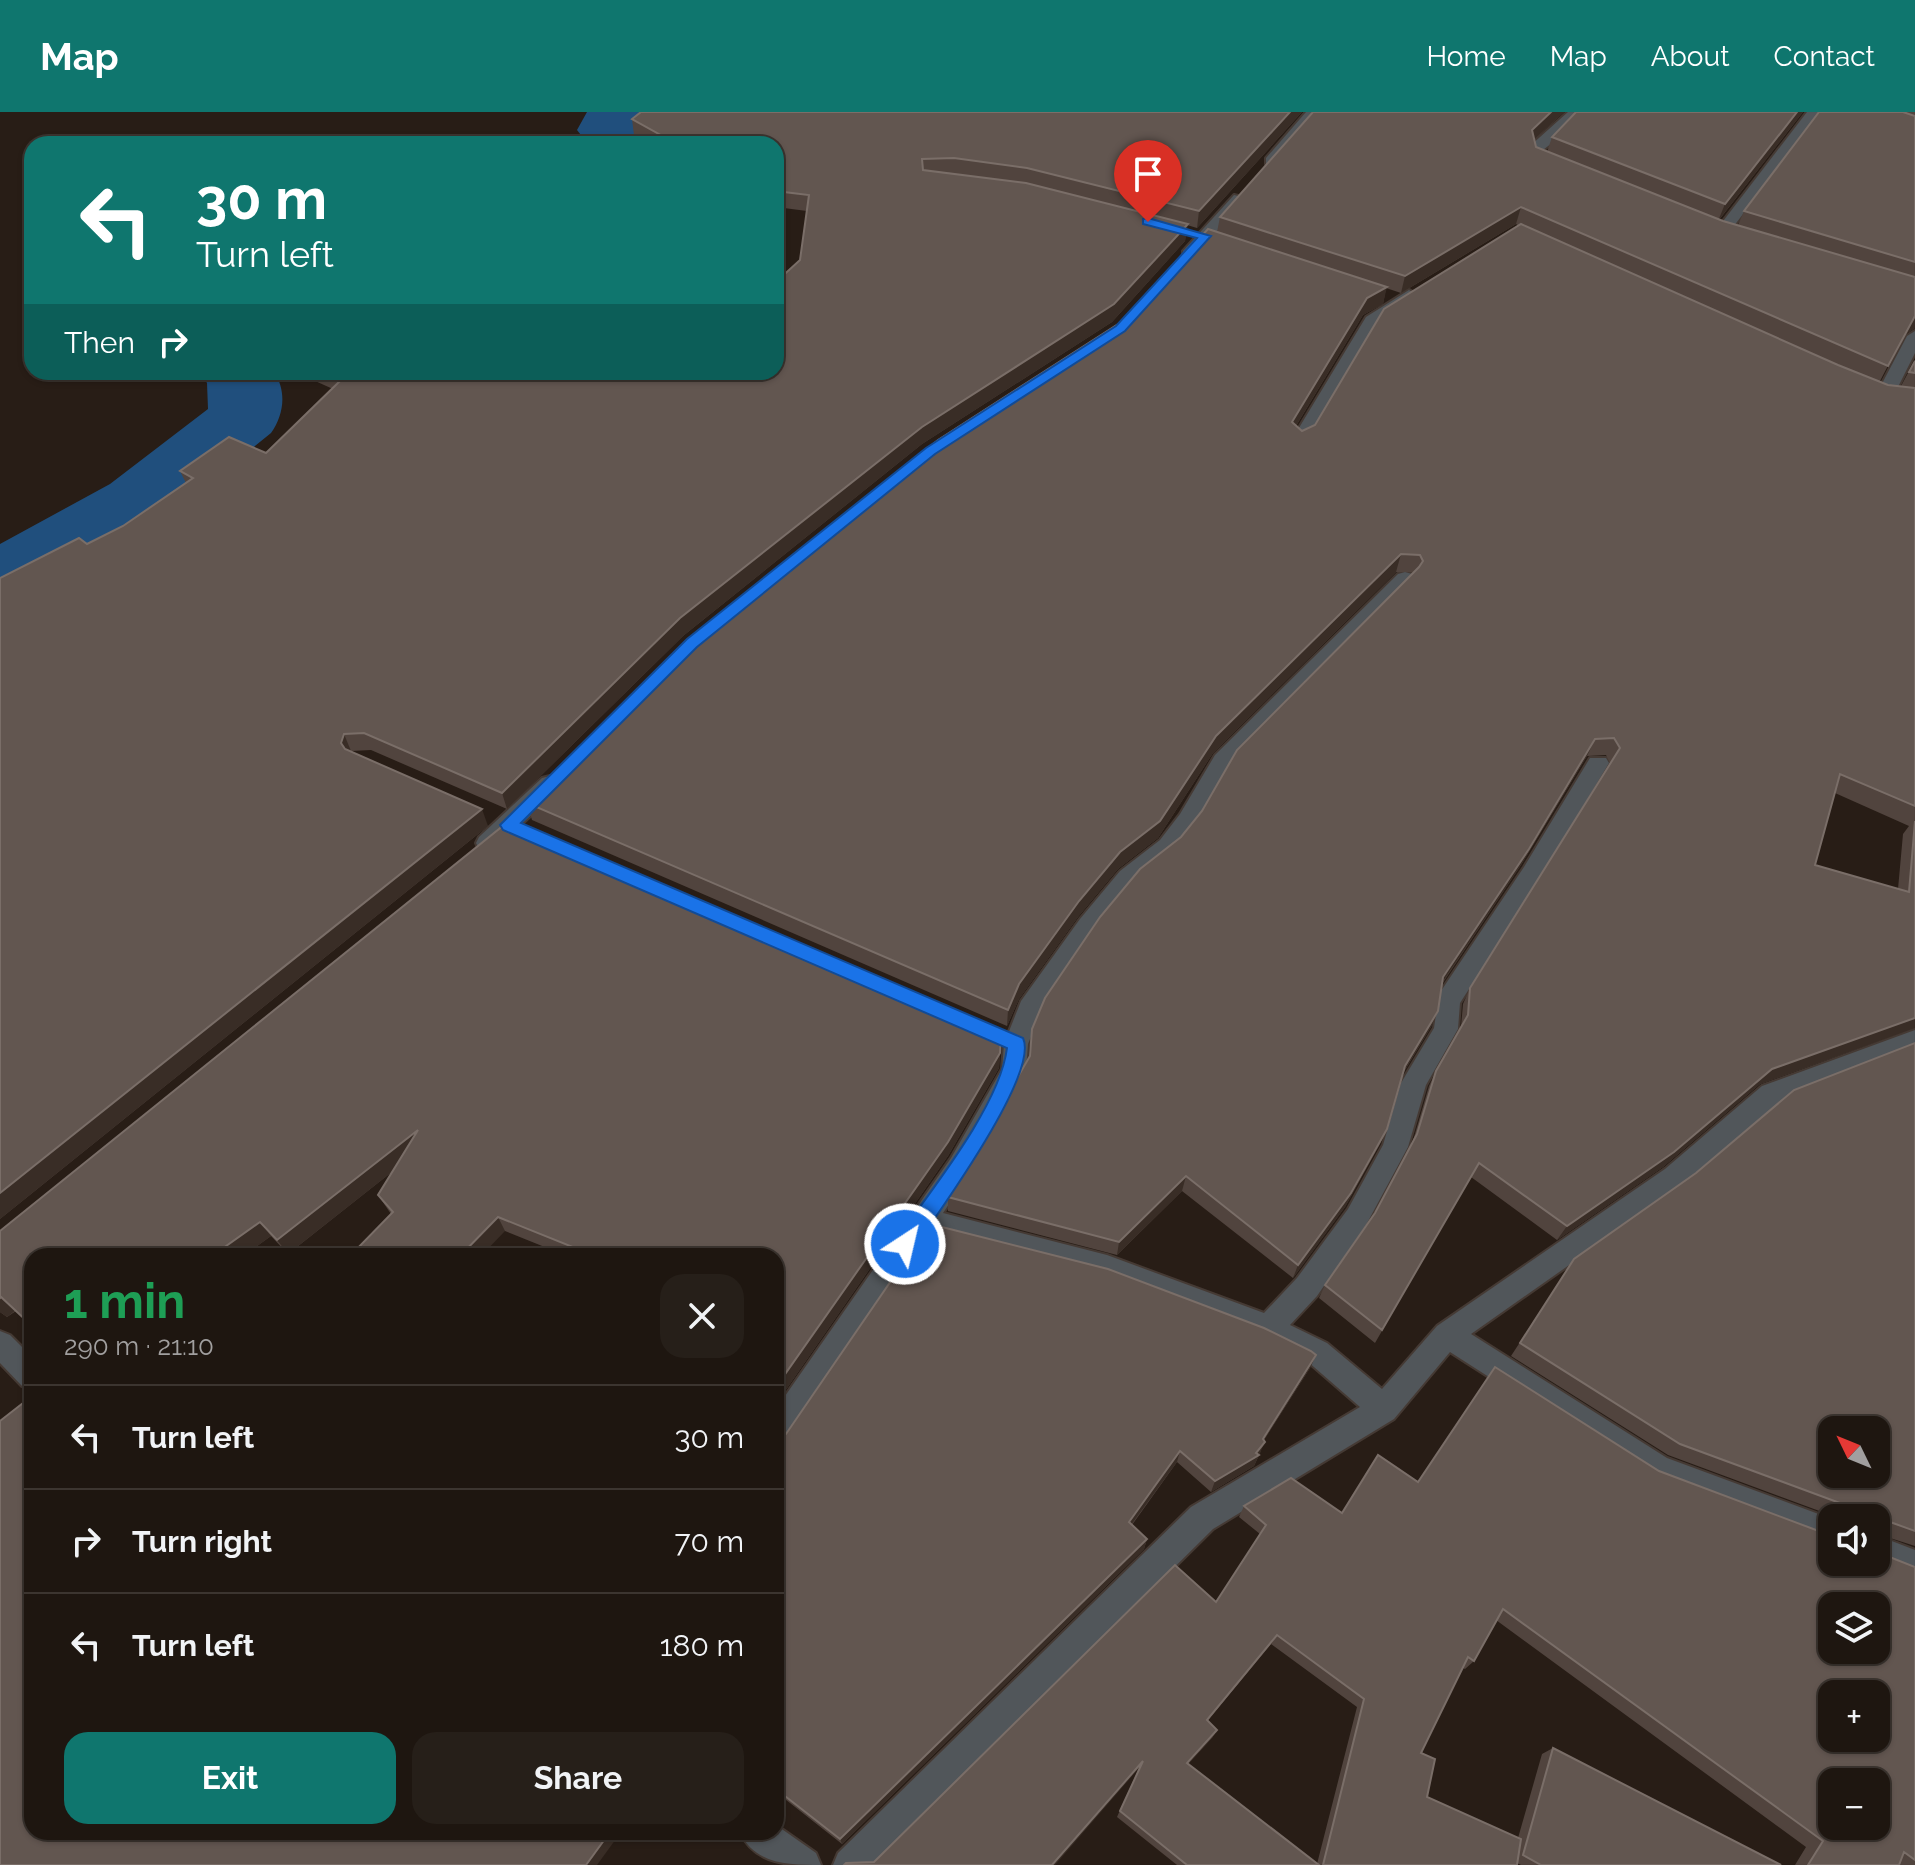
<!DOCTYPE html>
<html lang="en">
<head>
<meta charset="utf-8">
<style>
  body { margin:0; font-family:Raleway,sans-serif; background:#261f19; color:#f1f3f6; height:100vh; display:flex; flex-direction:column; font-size:30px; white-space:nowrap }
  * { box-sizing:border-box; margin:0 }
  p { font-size:26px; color:#a19f9f }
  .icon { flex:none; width:44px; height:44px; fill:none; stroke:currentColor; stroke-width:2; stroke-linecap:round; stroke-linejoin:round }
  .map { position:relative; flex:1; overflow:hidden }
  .drawer { position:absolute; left:24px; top:1136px; width:760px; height:592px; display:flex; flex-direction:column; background:#1e1610; border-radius:24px; box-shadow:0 2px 6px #0004,0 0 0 2px #3c3530 }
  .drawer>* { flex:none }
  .banner { position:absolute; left:24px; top:24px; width:760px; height:244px; border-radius:24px; box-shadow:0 2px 6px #0004,0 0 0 2px #3c3530; background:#0f766e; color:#fff; overflow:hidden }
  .needle { width:52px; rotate:313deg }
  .controls { position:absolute; left:1818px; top:1304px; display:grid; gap:16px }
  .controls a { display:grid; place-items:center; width:72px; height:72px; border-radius:16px; background:#1e1610; box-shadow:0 2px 6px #0004,0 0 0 2px #3c3530; font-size:40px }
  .pin { position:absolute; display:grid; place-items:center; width:68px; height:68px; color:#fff; margin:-82px -34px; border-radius:50% 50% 50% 0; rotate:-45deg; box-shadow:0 0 8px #0007 }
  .pin .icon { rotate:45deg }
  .me { position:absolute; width:88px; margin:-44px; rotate:35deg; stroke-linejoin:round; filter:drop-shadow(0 0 6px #0008) }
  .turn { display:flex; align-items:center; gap:28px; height:168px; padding:0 40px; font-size:36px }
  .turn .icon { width:104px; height:104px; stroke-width:2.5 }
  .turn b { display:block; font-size:56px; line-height:68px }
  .then { display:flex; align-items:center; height:76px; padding:0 40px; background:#0003; gap:16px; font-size:30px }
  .round { display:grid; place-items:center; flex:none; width:84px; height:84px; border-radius:24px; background:#261f19 }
  .headline { display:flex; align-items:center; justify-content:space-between; height:136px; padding:0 40px }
  h1 { font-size:48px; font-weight:700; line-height:60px; color:#1e9e55 }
  .cta { display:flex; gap:16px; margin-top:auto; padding:16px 40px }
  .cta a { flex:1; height:92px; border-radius:24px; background:#0f766e; color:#fff; font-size:32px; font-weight:700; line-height:92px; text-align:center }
  .cta a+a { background:#261f19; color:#f1f3f6 }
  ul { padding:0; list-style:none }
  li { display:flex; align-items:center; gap:24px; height:104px; padding:0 40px; border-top:2px solid #3c3530 }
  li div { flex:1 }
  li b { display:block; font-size:30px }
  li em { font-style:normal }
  header { display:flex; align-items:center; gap:48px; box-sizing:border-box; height:112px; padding:0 40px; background:#0f766e; color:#fff }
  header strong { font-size:38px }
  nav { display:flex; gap:44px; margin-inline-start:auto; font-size:28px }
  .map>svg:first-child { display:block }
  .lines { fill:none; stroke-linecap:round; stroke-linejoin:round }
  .river { fill:#204f7d; fill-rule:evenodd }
  .street-casing { stroke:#453a34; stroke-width:4 }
  .street { fill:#51565a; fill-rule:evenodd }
  .wall { fill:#51443e; fill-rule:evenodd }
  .shaded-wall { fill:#392d26 }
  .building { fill:#625650; stroke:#7a6e68; stroke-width:2; fill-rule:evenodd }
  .route { fill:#1a73e8; stroke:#114b97; stroke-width:2 }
</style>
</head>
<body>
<header>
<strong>Map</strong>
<nav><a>Home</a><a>Map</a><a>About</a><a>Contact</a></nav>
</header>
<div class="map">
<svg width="1915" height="1753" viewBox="0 0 1915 1753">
  <rect width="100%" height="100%" fill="#281d16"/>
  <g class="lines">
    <g class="river">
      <polygon points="587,0 647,0 640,14 655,32 588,32 577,18"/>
      <path d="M200,260H274C287,279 284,303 271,321L166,406L29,486L0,494V432L110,372L208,297L207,271Z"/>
    </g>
    <g class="street-casing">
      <g id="street">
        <polygon points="1306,0 1321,0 1276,52 1266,52 1266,46"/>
        <polygon points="1568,0 1583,0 1566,20 1543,38 1544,44 1558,51 1558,57 1548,57 1532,49 1530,34"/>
        <polygon points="1807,0 1821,0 1727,123 1717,123 1717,117"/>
        <polygon points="1234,83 1247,86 1195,145 1183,145 1183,139"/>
        <polygon points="1409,178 1417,183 1378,212 1306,333 1294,333 1291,329 1366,205"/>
        <polygon points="1915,219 1915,241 1894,283 1891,287 1879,287 1876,283 1907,224"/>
        <polygon points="1405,460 1412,462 1415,466 1412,470 1231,653 1196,714 1176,740 1136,771 1096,819 1041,900 1028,932 1026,958 969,1062 943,1101 1107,1143 1264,1201 1297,1166 1348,1097 1383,1033 1401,971 1434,916 1439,882 1524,755 1590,646 1606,646 1609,651 1540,767 1460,891 1458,917 1426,973 1408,1035 1366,1113 1317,1184 1290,1213 1327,1231 1382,1277 1437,1214 1665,1057 1762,974 1915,918 1915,938 1780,990 1683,1073 1471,1222 1667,1346 1832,1407 1832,1437 1648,1367 1450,1240 1394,1307 1213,1417 874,1753 833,1753 838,1741 1191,1395 1360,1295 1307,1249 1260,1226 1107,1167 929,1122 786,1332 776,1336 776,1297 951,1046 1002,957 1004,932 1021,889 1080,807 1120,759 1160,728 1180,702 1215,643 1398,462"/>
        <polygon points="550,664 561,672 558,678 495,737 479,737 476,731 479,725 542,666"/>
        <polygon points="0,1219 10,1223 32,1245 32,1278 22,1274 0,1251"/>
        <polygon points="1876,1423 1915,1438 1915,1468 1868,1450 1876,1450"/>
        <path d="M776,1713L816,1741L821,1753C789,1753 755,1753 740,1720H776Z"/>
      </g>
    </g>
    <use href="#street" class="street"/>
  </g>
  <g class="wall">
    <polygon points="1302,0 1197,116 1187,113 1185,129 1112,210 922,332 683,524 507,697 371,638 351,639 488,714 0,1107 87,432 123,414 186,371 180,359 266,341 333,277 295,260 776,260 800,148 807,99 776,95 776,32 650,32 634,23 632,7"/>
    <path d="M1313,0H1564L1534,28L1536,35L1547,40L1552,25L1803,0L1719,108L1738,113L1744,99L1819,0H1915V216L1904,223L1880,269L1888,273L1901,274L1915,248V916L1760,972L1663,1055L1557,1128L1471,1065L1375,1231L1319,1186L1325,1173L1375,1101L1412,1032L1429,974L1436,959L1461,915L1463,892L1470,876L1610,651L1606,643L1587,644L1521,753L1442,872L1438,899L1431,915L1402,963L1380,1032L1345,1095L1293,1166L1182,1079L1117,1143L948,1099V1085L1181,725L1414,460H1396L1213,641L1158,726L1118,757L1078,805L1019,887L1007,914L532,708L527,691L1129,205L1217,120L1220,105ZM1516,112L1519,114L1315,313L1302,319L1296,314L1363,203L1383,192L1386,176L1401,181ZM1835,681L1909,714L1903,722L1898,777L1815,753Z"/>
    <polygon points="1001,924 999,956 948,1044 776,1292 776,1144 567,1144 505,1119 391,1102 378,1083 393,1059 288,1142 271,1124 243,1144 32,1144 16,1199 7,1205 0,1200 0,1119"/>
    <path d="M1915,931V1434L1890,1426L1889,1437L1882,1442L1915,1455V1753H1795L1806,1735L1496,1508L1474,1549L1465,1557L1463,1556L1421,1641L1427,1685L1518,1726L1542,1642L1553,1636L1781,1753H1521L1517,1751V1753H1177L1117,1705L1139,1656L874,1750L1216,1490L1260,1422L1239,1405L1244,1394L1342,1401L1418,1369L1659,1359L1832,1450L1876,1406H1833V1404L1668,1343L1511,1244L1574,1147ZM1271,1532L1357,1595L1317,1752L1188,1652L1212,1626L1217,1618L1207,1609Z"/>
    <polygon points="1316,1243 1310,1256 1264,1328 1260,1341 1254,1354 1211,1380 1177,1350 1132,1413 1147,1427 1144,1437 842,1732 776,1680 776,1325"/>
  </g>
  <g class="shaded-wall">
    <polygon points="1290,0 1302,0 1197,116 1199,99"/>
    <polygon points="1551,0 1564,0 1527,34 1532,18"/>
    <polygon points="1797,0 1803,0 1718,109 1725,92"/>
    <polygon points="1521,95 1516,112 1401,181 1405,164"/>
    <polygon points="1188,112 1185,129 1112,210 922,332 683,524 507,697 502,681 680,506 922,315"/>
    <polygon points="1387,175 1383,192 1363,203 1288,327 1292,310 1367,186"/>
    <polygon points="1915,204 1915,216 1904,223 1914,205"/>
    <polygon points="1401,442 1396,460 1213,641 1158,726 1118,757 1078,805 1019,887 1007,914 1008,898 1019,872 1079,789 1216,624"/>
    <polygon points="344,622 351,639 348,648 341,631"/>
    <polygon points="1595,627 1587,644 1521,753 1436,880 1443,865"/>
    <polygon points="482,697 488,714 0,1107 0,1081"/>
    <polygon points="1438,899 1431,915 1398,969 1405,954"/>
    <polygon points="1915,906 1915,916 1760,972 1663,1055 1557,1128 1567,1114 1772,957"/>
    <polygon points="1000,941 999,956 948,1044 776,1292 776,1275"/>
    <polygon points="1387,1017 1380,1032 1345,1095 1293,1166 1298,1153"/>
    <polygon points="418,1018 426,1033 288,1142 277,1128"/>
    <polygon points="1186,1064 1182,1079 1117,1143 1119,1130"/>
    <polygon points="498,1105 505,1119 481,1144 460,1144"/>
    <polygon points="260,1110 271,1124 243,1144 212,1144"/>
    <polygon points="1,1185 16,1198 7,1205 0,1200 0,1186"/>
    <polygon points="1316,1243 1310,1256 1257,1339 1263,1327"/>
    <polygon points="1265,1330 1254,1354 1211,1380 1215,1369 1256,1341"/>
    <polygon points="1180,1339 1177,1350 1126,1420 1129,1410"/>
    <polygon points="1147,1427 1144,1437 842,1732 840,1727"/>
    <polygon points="1277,1523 1271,1532 1202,1615 1207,1608"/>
    <polygon points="1217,1618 1212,1626 1183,1658 1187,1651"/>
    <polygon points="1143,1649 1139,1656 1055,1753 1052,1753"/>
    <polygon points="610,1720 621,1720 597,1753 586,1753"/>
  </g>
  <g class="building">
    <polygon points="641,0 1290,0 1199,99 1027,56 954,46 922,47 923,58 1026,71 1188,112 1114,192 922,315 680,506 502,681 364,621 344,622 341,631 345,637 482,697 0,1081 0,466 79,426 87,432 123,414 193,366 180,359 229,325 266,341 343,266 328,260 776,260 776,170 800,148 809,83 776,79 776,32 677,32 632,7"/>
    <polygon points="1313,0 1551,0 1532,18 1536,35 1723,109 1915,165 1915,204 1888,254 1521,95 1405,164 1220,105"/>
    <polygon points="1576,0 1797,0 1725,92 1552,25"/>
    <polygon points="1819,0 1903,0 1915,4 1915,150 1744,99"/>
    <polygon points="1521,112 1838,253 1888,273 1915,276 1915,694 1840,662 1815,753 1909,780 1915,709 1915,906 1772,957 1674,1040 1567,1114 1479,1051 1382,1218 1325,1173 1375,1101 1417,1022 1436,959 1468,903 1470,876 1620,636 1614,626 1595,627 1529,737 1443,865 1438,899 1405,954 1387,1017 1351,1081 1298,1153 1186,1064 1119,1130 948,1085 1030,944 1032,917 1045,886 1100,805 1140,757 1181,725 1202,699 1237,638 1419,455 1423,449 1420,443 1401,442 1216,624 1160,709 1120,740 1079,789 1019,872 1008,898 527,691 698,521 938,328 1129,205 1208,117 1387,175 1367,186 1292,310 1302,319 1315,313 1384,197"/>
    <polygon points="1915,249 1915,261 1909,260"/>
    <polygon points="509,709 1001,924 1000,941 948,1030 776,1275 776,1144 595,1144 498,1105 460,1144 350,1144 393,1100 378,1083 418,1018 277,1128 260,1110 212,1144 32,1144 32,1214 1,1185 0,1186 0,1119"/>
    <path d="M1915,931V1419L1890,1410L1889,1437L1882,1438V1442L1915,1455V1748L1904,1740L1899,1753H1808L1823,1729L1503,1497L1474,1549L1468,1545L1421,1641L1435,1647L1427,1685L1521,1727L1517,1753H1323L1364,1587L1277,1523L1207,1608L1217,1618L1187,1651L1319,1753H1187L1120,1699L1143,1649L1052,1753H844L846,1751L874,1750L1175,1453L1216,1490L1266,1413L1244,1394L1291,1366L1342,1401L1378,1343L1418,1370L1495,1255L1659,1359L1832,1424V1450H1876V1406H1849L1848,1394L1680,1332L1520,1231L1574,1147L1696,1061L1794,978ZM1832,1318H1876V1362H1832ZM1832,1494H1876V1538H1832ZM1832,1582H1876V1626H1832ZM1832,1670H1876V1714H1832Z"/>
    <polygon points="930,1112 1108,1157 1264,1216 1311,1239 1316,1243 1263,1327 1265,1330 1256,1341 1259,1343 1215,1369 1180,1339 1129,1410 1147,1427 840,1727 776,1677 776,1325 786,1322"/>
    <polygon points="32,1284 32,1720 610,1720 586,1753 0,1753 0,1309"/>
    <polygon points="1553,1636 1781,1753 1541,1753 1523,1743"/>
  </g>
  <path class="route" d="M1148,106L1211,124L1125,219L935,342L697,535L521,711L1023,926C1040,962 936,1104 913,1138L905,1141L898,1138L895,1132L898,1125C932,1077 1000,993 1007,936L503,718L500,713L687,527L926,336L1116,214L1197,126L1143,112V107Z"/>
</svg>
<div class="controls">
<a><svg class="needle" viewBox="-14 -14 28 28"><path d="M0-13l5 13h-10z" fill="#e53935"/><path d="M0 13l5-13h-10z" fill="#a19f9f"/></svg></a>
<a><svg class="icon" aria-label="sound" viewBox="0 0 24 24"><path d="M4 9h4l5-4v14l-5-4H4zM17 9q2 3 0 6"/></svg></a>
<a><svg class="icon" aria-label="layers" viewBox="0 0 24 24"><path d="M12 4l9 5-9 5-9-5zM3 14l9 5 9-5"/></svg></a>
<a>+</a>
<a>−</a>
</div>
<div class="pin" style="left:1148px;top:110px;background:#d93025"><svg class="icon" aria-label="arrive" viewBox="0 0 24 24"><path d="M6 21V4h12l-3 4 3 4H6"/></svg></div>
<svg class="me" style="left:905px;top:1132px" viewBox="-20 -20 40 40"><circle r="17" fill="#1a73e8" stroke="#fff" stroke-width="3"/><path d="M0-11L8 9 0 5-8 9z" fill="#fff"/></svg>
<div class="banner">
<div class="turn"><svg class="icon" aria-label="left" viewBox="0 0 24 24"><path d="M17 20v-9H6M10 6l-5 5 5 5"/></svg><div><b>30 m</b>Turn left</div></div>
<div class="then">Then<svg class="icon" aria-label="right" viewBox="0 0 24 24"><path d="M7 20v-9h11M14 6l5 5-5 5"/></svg></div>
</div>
<section class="drawer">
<div class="headline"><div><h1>1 min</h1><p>290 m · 21:10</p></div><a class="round"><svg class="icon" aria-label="close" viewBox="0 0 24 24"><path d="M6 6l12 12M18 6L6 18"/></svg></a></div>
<ul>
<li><svg class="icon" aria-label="left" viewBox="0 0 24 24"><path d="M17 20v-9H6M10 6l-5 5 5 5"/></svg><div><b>Turn left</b></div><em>30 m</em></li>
<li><svg class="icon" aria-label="right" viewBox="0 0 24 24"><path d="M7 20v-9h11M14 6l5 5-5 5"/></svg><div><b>Turn right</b></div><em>70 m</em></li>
<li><svg class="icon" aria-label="left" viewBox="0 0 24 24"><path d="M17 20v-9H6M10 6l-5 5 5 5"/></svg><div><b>Turn left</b></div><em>180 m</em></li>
</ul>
<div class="cta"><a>Exit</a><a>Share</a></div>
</section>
</div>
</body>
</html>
